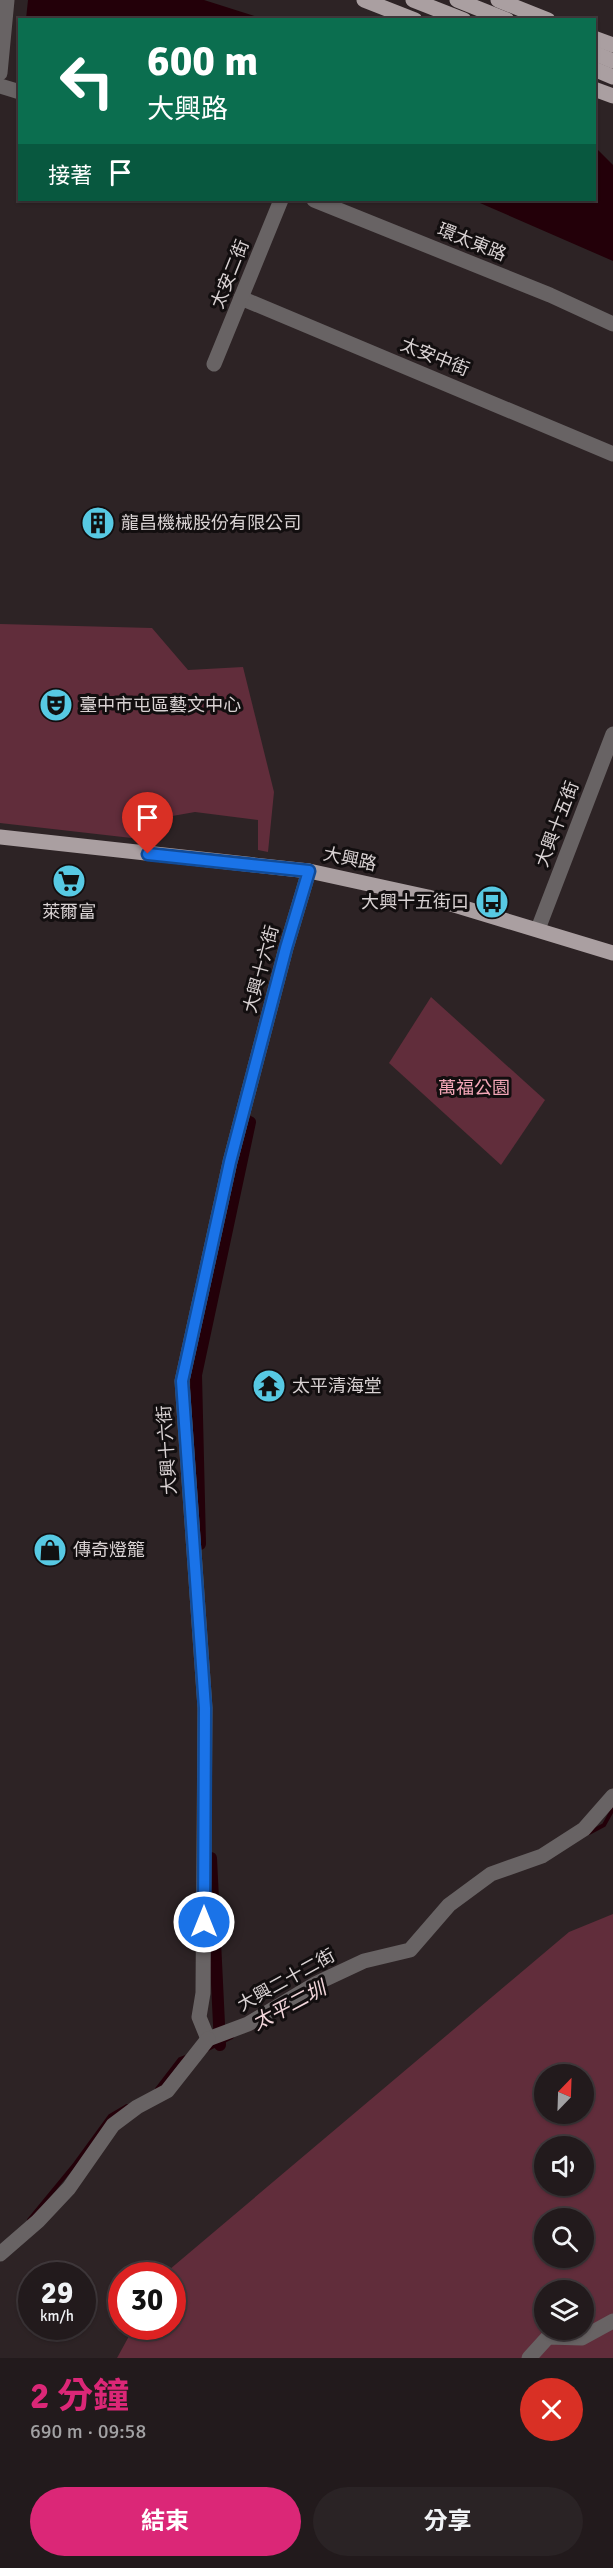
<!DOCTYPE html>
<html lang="zh-TW">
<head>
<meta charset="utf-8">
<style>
  body { margin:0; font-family:Signika,"Noto Sans TC",sans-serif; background:#2a2325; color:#f1f3f6; height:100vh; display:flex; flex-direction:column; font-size:22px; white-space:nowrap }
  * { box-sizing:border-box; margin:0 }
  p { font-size:20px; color:#a2a1a3 }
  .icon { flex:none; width:33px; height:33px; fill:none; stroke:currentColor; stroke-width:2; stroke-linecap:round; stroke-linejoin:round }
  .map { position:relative; height:2358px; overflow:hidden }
  .panel { display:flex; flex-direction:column; background:#221a1c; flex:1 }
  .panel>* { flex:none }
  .top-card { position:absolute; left:18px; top:18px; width:578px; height:183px; border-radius:0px; box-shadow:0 2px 4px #0004,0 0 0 2px #3f383b; background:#0b6e4f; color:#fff; overflow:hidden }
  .needle { width:39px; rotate:23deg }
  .tools { position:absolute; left:534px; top:2064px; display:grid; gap:12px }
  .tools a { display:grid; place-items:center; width:60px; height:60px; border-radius:50%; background:#221a1c; box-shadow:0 2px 4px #0004,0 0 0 2px #3f383b; font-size:30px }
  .speed { position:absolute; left:18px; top:2262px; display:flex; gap:12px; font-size:30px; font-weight:700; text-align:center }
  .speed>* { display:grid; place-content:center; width:78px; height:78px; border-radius:50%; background:#221a1c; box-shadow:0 2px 4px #0004,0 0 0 2px #3f383b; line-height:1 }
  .speed small { font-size:15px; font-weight:400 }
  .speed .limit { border:9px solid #d22; background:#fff; color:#111 }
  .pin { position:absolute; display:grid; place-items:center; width:51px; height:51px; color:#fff; margin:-62px -26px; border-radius:50% 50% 50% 0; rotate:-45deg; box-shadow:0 0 6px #0007 }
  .pin .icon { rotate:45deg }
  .me { position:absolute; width:66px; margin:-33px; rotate:0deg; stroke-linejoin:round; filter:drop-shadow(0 0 4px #0008) }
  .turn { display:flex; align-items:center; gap:21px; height:126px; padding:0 30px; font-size:27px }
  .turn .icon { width:78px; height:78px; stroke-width:2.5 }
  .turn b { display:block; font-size:42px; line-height:51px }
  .then { display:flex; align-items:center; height:57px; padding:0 30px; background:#0003; gap:12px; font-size:22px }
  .round { display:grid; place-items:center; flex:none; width:63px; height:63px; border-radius:32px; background:#2a2325 }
  .headline { display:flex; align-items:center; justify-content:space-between; height:102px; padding:0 30px }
  h1 { font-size:36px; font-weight:700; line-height:45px; color:#db2777 }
  .cta { display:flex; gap:12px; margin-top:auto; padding:12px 30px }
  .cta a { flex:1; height:69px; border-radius:36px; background:#db2777; color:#fff; font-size:24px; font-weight:700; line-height:69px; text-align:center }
  .cta a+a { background:#2a2325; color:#f1f3f6 }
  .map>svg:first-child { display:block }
  .green { fill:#612d3b; fill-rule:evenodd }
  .water { fill:#230009 }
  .pier { fill:#2d2325 }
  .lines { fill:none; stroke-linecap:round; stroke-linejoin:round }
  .stream { stroke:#230009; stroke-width:4 }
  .canal { stroke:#230009; stroke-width:12 }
  .minor { stroke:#686364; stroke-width:15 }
  .major { stroke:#aa9fa1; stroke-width:15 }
  .route-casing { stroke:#114b97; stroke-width:15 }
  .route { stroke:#1a73e8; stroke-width:10 }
  .labels { text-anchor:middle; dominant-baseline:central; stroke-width:6; stroke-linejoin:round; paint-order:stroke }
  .street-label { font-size:18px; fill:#d9d2d3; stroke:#120e0f }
  .poi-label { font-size:18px; fill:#d9d2d3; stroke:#120e0f; text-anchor:start }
  .park-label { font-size:18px; fill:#f3a6b7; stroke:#120e0f }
  .water-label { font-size:20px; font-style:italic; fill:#f2d6db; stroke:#120e0f }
</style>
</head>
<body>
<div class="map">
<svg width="613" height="2358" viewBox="0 0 613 2358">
  <rect width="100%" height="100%" fill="#2d2325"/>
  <g class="green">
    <polygon points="0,624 152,628 188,670 243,667 274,792 268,852 258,850 258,820 195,812 161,818 158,841 0,823"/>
    <polygon points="431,997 545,1100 501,1165 389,1063"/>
    <path d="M613,1914V2358H117L134,2327L172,2326V2276L163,2275L569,1932ZM544,2074H584V2114H544ZM544,2146H584V2186H544ZM544,2218H584V2258H544ZM544,2290H584V2330H544Z"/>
  </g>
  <g class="water">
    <polygon points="0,0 204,0 264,19 20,20"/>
    <polygon points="594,146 613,165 613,261 473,200 594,200"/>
  </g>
  <polygon class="pier" points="0,0 28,0 26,19 20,20 20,47 0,40"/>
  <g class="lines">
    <g class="stream">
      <polyline points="589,1833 604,1825 613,1809"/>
      <polyline points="206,2050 232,2037"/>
      <polyline points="157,2089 180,2059 188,2056"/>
      <polyline points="29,2220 75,2164 110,2116 127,2106"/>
    </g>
    <g class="canal">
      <polyline points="200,1544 196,1375 250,1122"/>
      <polyline points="211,1858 220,2045"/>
    </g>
    <g class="minor">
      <polyline points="0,73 7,0"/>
      <polyline points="0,86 20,92"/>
      <polyline points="314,200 550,295 613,324"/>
      <polyline points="241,298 613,454"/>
      <polyline points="214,364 281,200"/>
      <polyline points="538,929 613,734"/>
      <polyline points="208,2039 199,2017 203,1993 205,1708 182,1381 230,1162 286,948 309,871"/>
      <polyline points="208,2039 248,2024 317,1983 364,1961 410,1950 449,1905 491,1874 542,1856 584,1829 613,1796"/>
      <polyline points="0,2254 38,2221 69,2188 113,2125 137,2107 167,2091 208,2039"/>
      <polyline points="529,2358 548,2337 582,2338 613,2321"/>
    </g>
    <g class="major">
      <polyline points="364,0 415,20"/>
      <polyline points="413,0 464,20"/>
      <polyline points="457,0 507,20"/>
      <polyline points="498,0 548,20"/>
      <polyline points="594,38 613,45"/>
      <polyline points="594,53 613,61"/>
      <polyline points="594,69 613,77"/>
      <polyline points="594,89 613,96"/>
      <polyline points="0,837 309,871 428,897 613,953"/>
    </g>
  </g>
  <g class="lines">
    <g class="route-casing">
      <polyline id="route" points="148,854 309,871 286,948 230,1162 182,1381 205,1708 204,1922"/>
    </g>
    <use href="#route" class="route"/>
  </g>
  <defs>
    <g id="building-disc" transform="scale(1.725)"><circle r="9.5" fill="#57c9e3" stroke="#120e0f"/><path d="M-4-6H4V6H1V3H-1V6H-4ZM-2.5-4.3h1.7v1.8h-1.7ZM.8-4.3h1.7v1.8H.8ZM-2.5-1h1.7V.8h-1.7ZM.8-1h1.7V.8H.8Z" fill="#111"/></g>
    <g id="theatre-disc" transform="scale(1.725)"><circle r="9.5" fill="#57c9e3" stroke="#120e0f"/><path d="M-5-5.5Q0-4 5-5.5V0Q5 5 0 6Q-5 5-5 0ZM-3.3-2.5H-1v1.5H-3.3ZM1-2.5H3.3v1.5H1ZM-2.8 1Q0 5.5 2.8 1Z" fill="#111"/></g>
    <g id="supermarket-disc" transform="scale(1.725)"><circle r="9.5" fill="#57c9e3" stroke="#120e0f"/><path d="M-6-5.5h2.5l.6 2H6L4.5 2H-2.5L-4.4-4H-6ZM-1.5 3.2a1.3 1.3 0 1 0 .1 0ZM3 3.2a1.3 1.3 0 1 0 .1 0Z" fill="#111"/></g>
    <g id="bus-disc" transform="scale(1.725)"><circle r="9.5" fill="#57c9e3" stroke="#120e0f"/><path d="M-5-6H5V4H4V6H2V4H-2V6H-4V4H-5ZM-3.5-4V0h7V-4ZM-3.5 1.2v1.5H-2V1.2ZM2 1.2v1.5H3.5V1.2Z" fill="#111"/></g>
    <g id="temple-disc" transform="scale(1.725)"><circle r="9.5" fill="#57c9e3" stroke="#120e0f"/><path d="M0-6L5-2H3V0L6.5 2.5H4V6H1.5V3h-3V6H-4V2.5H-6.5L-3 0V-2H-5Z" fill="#111"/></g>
    <g id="shop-disc" transform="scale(1.725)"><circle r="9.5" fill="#57c9e3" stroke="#120e0f"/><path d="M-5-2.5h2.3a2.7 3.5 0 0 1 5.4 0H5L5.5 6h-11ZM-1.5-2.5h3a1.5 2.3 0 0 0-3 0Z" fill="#111"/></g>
  </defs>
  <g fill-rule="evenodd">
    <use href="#building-disc" x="98" y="523"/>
    <use href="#theatre-disc" x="56" y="705"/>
    <use href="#supermarket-disc" x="69" y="881"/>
    <use href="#bus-disc" x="492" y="902"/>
    <use href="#temple-disc" x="269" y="1386"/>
    <use href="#shop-disc" x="50" y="1550"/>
  </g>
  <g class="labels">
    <g class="street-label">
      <text transform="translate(472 242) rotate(22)">環太東路</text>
      <text transform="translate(230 274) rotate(-68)">太安二街</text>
      <text transform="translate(435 357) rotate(22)">太安中街</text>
      <text transform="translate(557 824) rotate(-69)">大興十五街</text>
      <text transform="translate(350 859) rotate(12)">大興路</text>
      <text transform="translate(261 969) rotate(-75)">大興十六街</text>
      <text transform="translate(167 1450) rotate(-94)">大興十六街</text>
      <text transform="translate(286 1980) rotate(-29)">大興二十二街</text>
    </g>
    <g class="poi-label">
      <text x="121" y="523">龍昌機械股份有限公司</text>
      <text x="79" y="705">臺中市屯區藝文中心</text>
      <text x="469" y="902" text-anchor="end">大興十五街口</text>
      <text x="69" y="912" text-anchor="middle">萊爾富</text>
      <text x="292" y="1386">太平清海堂</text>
      <text x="73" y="1550">傳奇燈籠</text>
    </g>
    <g class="park-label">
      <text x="474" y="1088">萬福公園</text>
    </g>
    <g class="water-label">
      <text transform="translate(289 2006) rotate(-28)">太平二圳</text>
    </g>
  </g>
</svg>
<div class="tools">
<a><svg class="needle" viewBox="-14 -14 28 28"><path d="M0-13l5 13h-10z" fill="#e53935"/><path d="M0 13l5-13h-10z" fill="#a2a1a3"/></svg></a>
<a><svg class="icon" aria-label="sound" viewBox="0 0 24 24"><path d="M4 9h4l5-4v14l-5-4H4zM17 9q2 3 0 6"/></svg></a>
<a><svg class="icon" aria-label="search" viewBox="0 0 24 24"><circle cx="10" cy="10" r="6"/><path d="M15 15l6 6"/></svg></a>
<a><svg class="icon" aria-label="layers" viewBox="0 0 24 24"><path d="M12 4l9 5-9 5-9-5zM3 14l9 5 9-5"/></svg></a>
</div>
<div class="speed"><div>29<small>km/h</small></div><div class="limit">30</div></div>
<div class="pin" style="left:148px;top:854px;background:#d93025"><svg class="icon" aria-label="arrive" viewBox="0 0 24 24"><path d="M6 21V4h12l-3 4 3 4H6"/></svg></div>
<svg class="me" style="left:204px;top:1922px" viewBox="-20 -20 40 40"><circle r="17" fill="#1a73e8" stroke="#fff" stroke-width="3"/><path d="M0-11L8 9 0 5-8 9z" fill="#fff"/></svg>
<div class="top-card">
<div class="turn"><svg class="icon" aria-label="left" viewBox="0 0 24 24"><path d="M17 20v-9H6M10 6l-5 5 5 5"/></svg><div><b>600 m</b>大興路</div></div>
<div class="then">接著<svg class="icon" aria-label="arrive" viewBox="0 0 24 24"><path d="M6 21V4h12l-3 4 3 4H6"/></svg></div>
</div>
</div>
<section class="panel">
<div class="headline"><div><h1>2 分鐘</h1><p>690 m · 09:58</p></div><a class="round" style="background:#d93025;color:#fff"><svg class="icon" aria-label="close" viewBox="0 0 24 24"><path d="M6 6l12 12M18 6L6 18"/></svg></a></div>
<div class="cta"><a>結束</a><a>分享</a></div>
</section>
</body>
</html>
